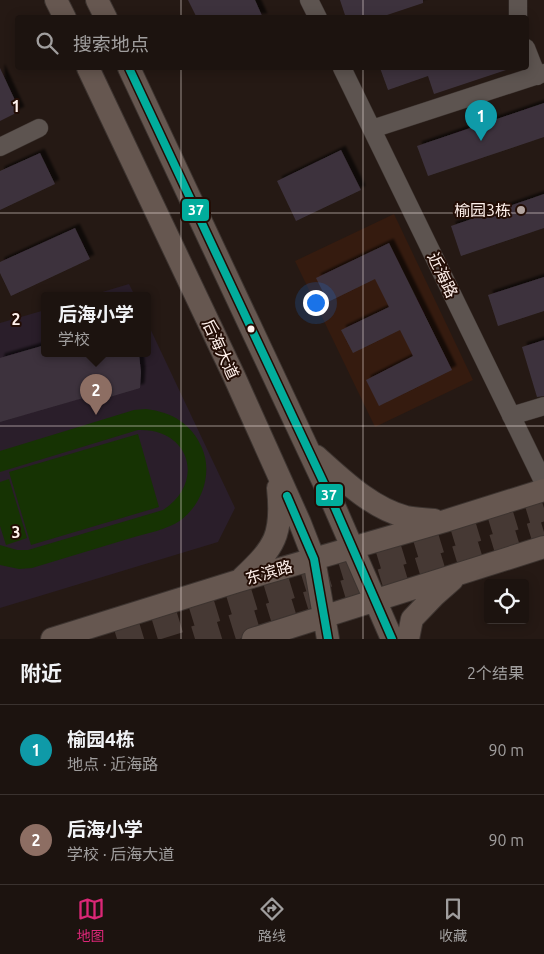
<!DOCTYPE html>
<html lang="zh">
<head>
<meta charset="utf-8">
<style>
	body { margin:0; font-family:Ubuntu,"Noto Sans SC",sans-serif; background:#29201d; color:#f1f3f6 }
	.controls { position:absolute; right:15px; bottom:15px; display:grid; overflow:hidden; border-radius:5px; box-shadow:0 2px 12px #0003 }
	.controls button { width:45px; height:45px; display:grid; place-items:center; padding:0; border:0; border-bottom:1px solid #3a322f; background:#1c130f; color:#f1f3f6; font:25px sans-serif }
	.you { position:absolute; left:315px; top:302px; width:18px; height:18px; margin:-12px; border:4px solid #fff; border-radius:50%; background:#1a73e8; box-shadow:0 0 0 8px #1a73e833 }
	.badge { display:grid; place-items:center; width:32px; height:32px; border-radius:50%; background:#db2777; color:#fff; font-size:16px; font-weight:700 }
	.pin { position:absolute; translate:-50% -41px; filter:drop-shadow(0 1px 2px #0008) }
	.pin::after { content:''; position:absolute; top:26px; width:18px; height:15px; background:inherit; clip-path:polygon(0 0,100% 0,50% 100%) }
	.popup { position:absolute; left:41px; top:292px; width:110px; height:65px; box-sizing:border-box; display:grid; place-content:center; border-radius:5px; background:#1c130f; filter:drop-shadow(0 1px 4px #0005); font-size:16px; white-space:nowrap; color:#a09e9e }
	.popup b { font-size:19px; color:#f1f3f6 }
	.popup::after { content:''; position:absolute; left:50%; top:100%; margin-left:-10px; border:10px solid transparent; border-top-color:#1c130f }
	.list { margin:0; padding:0; list-style:none }
	h2 { display:flex; justify-content:space-between; align-items:center; height:65px; margin:0; padding:0 20px; font-size:21px }
	h2 small { font-size:16px; font-weight:400; color:#a09e9e }
	.list li { display:grid; grid-template-columns:32px 1fr auto; gap:15px; align-items:center; box-sizing:border-box; height:90px; padding:0 20px; border-top:1px solid #3a322f }
	.list b { display:block; font-size:19px; white-space:nowrap }
	.list p { margin:0; font-size:16px; white-space:nowrap; color:#a09e9e }
	.list em { font-size:16px; font-style:normal; color:#a09e9e }
	.icon { flex:none; width:28px; height:28px; fill:none; stroke:currentColor; stroke-width:2; stroke-linecap:round; stroke-linejoin:round }
	.map { position:relative; flex:none; width:544px; height:639px; overflow:hidden }
	.search { position:absolute; background:#1c130f; box-shadow:0 2px 12px #0003; left:15px; right:15px; top:15px; height:55px; display:flex; align-items:center; gap:12px; box-sizing:border-box; padding:0 18px; border-radius:5px; color:#a09e9e; font-size:19px }
	.sheet { height:245px; background:#1c130f }
	nav { display:flex; justify-content:space-around; align-items:center; box-sizing:border-box; height:70px; border-top:1px solid #3a322f; background:#1c130f; font-size:14px; color:#a09e9e }
	nav a { display:grid; justify-items:center; gap:2px }
	nav .on { color:#db2777 }
	.map>svg:first-child { display:block }
</style>
</head>
<body>
<div class="map">
<svg width="544" height="639" viewBox="0 0 544 639">
	<defs>
		<filter id="shadow"><feDropShadow dx="4.5" dy="-4.5" stdDeviation="1" flood-color="#0009"/></filter>
	</defs>
	<rect width="100%" height="100%" fill="#251914"/>
	<path fill="#351b0f" d="M394 214 473 380 375 427 295 261Z"/>
	<path fill="#2a1e2a" d="M129 284 135 296H89Z
		M45 310V354H147V322L235 508 218 542 0 608V323Z"/>
	<path fill="#163303" d="M146 409C172 412 192 424 202 448 213 473 202 504 181 520 167 530 147 533 131 538 98 548 65 558 32 568L19 569 0 565V545L17 550H28L163 510C206 482 190 428 138 430L0 472V451L134 410Z
		M138 434 159 507 31 545 9 472Z
		M9 479 27 538 6 545 0 526V482Z"/>
	<path fill="#3d333d" filter="url(#shadow)" d="M188 0H255L263 18H197Z
		M340 0H423V3L378 18H346Z
		M0 68 20 111 0 121Z
		M380 68H505L506 70 434 94 428 76 388 90Z
		M544 103V137L428 176 417 146Z
		M341 150 361 190 296 221 277 181Z
		M40 153 55 184 0 210V171Z
		M544 194V228L461 256 451 226Z
		M75 228 90 259 11 296 0 273V262Z
		M389 243 452 370 379 406 366 380 413 356 400 330 353 353 341 330 389 307 375 279 328 302 316 278Z
		M544 277V311L498 326 488 295Z
		M544 340V396L537 397 522 347Z
		M45 345V354H139L141 372 140 388 96 401 90 396 0 422V358Z"/>
	<g fill="none" stroke-linecap="round" stroke-linejoin="round">
		<path stroke="#463934" stroke-width="26" stroke-dasharray="26 13" stroke-linecap="butt" d="M117 639 544 508
			M195 639 544 532"/>
		<g stroke="#3d3430" stroke-width="19">
			<path id="minor" d="M309 0 318 18
				M518 18V0
				M526 48 537 76
				M342 68 544 483
				M372 129 544 73
				M0 147 39 128
				M511 416 544 406"/>
		</g>
		<g stroke="#3d3430" stroke-width="24">
			<path id="major" d="M56 0 65 18
				M97 0 106 18
				M88 68 234 376 300 523 314 559 328 639
				M129 68 329 494 392 639
				M316 456C342 479 371 508 406 517 415 519 425 519 434 520
				M242 578C275 547 283 535 278 488
				M52 639 238 581 445 521 544 490
				M253 639 544 547
				M408 639 412 619 435 595 452 580"/>
		</g>
		<use href="#minor" stroke="#5d5450" stroke-width="18"/>
		<use href="#major" stroke="#665750" stroke-width="22"/>
		<g stroke="#230d05" stroke-width="11">
			<path id="bus-1" d="M129 68 329 494 392 639
				M287 496 314 559 328 639"/>
		</g>
		<use href="#bus-1" stroke="#01ad9c" stroke-width="8"/>
	</g>
	<path fill="none" stroke="#fff1ec" stroke-width="1" stroke-opacity="0.55" d="M181 0V18M363 0V18M181 68V639M363 68V639M0 213H544M0 426H544"/>
	<circle fill="#b3a5a0" stroke="#230d05" stroke-width="2" cx="521" cy="210" r="5"/>
	<circle fill="#fff1ec" stroke="#230d05" stroke-width="2" cx="251" cy="329" r="4.5"/>
	<g text-anchor="middle" dominant-baseline="central" stroke-width="4" stroke-linejoin="round" paint-order="stroke">
		<g font-size="16" fill="#fff1ec" stroke="#230d05" text-anchor="end">
			<text x="511" y="210">榆园3栋</text>
		</g>
		<g font-size="16" fill="#fff1ec" stroke="#230d05">
			<text transform="translate(443 275) rotate(64)">近海路</text>
			<text transform="translate(221 349) rotate(65)">后海大道</text>
			<text transform="translate(269 572) rotate(-16)">东滨路</text>
		</g>
	</g>
	<g font-size="16" text-anchor="middle" font-weight="bold" fill="#fff1ec" stroke="#230d05" stroke-width="4" stroke-linejoin="round" paint-order="stroke">
		<text x="16" y="112">1</text>
		<text x="16" y="325">2</text>
		<text x="16" y="538">3</text>
	</g>
	<g stroke="#230d05" stroke-width="2">
		<rect x="181" y="198" width="29" height="24" rx="5" fill="#01ad9c"/>
		<rect x="315" y="483" width="29" height="24" rx="5" fill="#01ad9c"/>
	</g>
	<g font-size="14" text-anchor="middle" font-weight="bold" fill="#fff">
		<text x="196" y="215">37</text>
		<text x="329" y="500">37</text>
	</g>
</svg>
<div class="controls">
<button><svg class="icon" aria-label="locate" viewBox="0 0 24 24"><circle cx="12" cy="12" r="6"/><path d="M12 2v4M12 18v4M2 12h4M18 12h4"/></svg></button>
</div>
<div class="you"></div>
<div class="pin badge" style="left:481px;top:141px;background:#0f9aa8">1</div>
<div class="pin badge" style="left:96px;top:415px;background:#8d6e63">2</div>
<div class="popup"><b>后海小学</b>学校</div>
<div class="search"><svg class="icon" aria-label="search" viewBox="0 0 24 24"><circle cx="10" cy="10" r="6"/><path d="M15 15l6 6"/></svg>搜索地点</div>
</div>
<section class="sheet">
<h2>附近<small>2个结果</small></h2>
<ul class="list">
<li><span class="badge" style="background:#0f9aa8">1</span><div><b>榆园4栋</b><p>地点 · 近海路</p></div><em>90 m</em></li>
<li><span class="badge" style="background:#8d6e63">2</span><div><b>后海小学</b><p>学校 · 后海大道</p></div><em>90 m</em></li>
</ul>
</section>
<nav>
<a class="on"><svg class="icon" aria-label="map" viewBox="0 0 24 24"><path d="M3 6l6-2 6 2 6-2v14l-6 2-6-2-6 2zM9 4v14M15 6v14"/></svg>地图</a>
<a><svg class="icon" aria-label="directions" viewBox="0 0 24 24"><path d="M12 3l9 9-9 9-9-9zM9 14v-3h6M13 9l2 2-2 2"/></svg>路线</a>
<a><svg class="icon" aria-label="saved" viewBox="0 0 24 24"><path d="M7 4h10v16l-5-4-5 4z"/></svg>收藏</a>
</nav>
</body>
</html>
